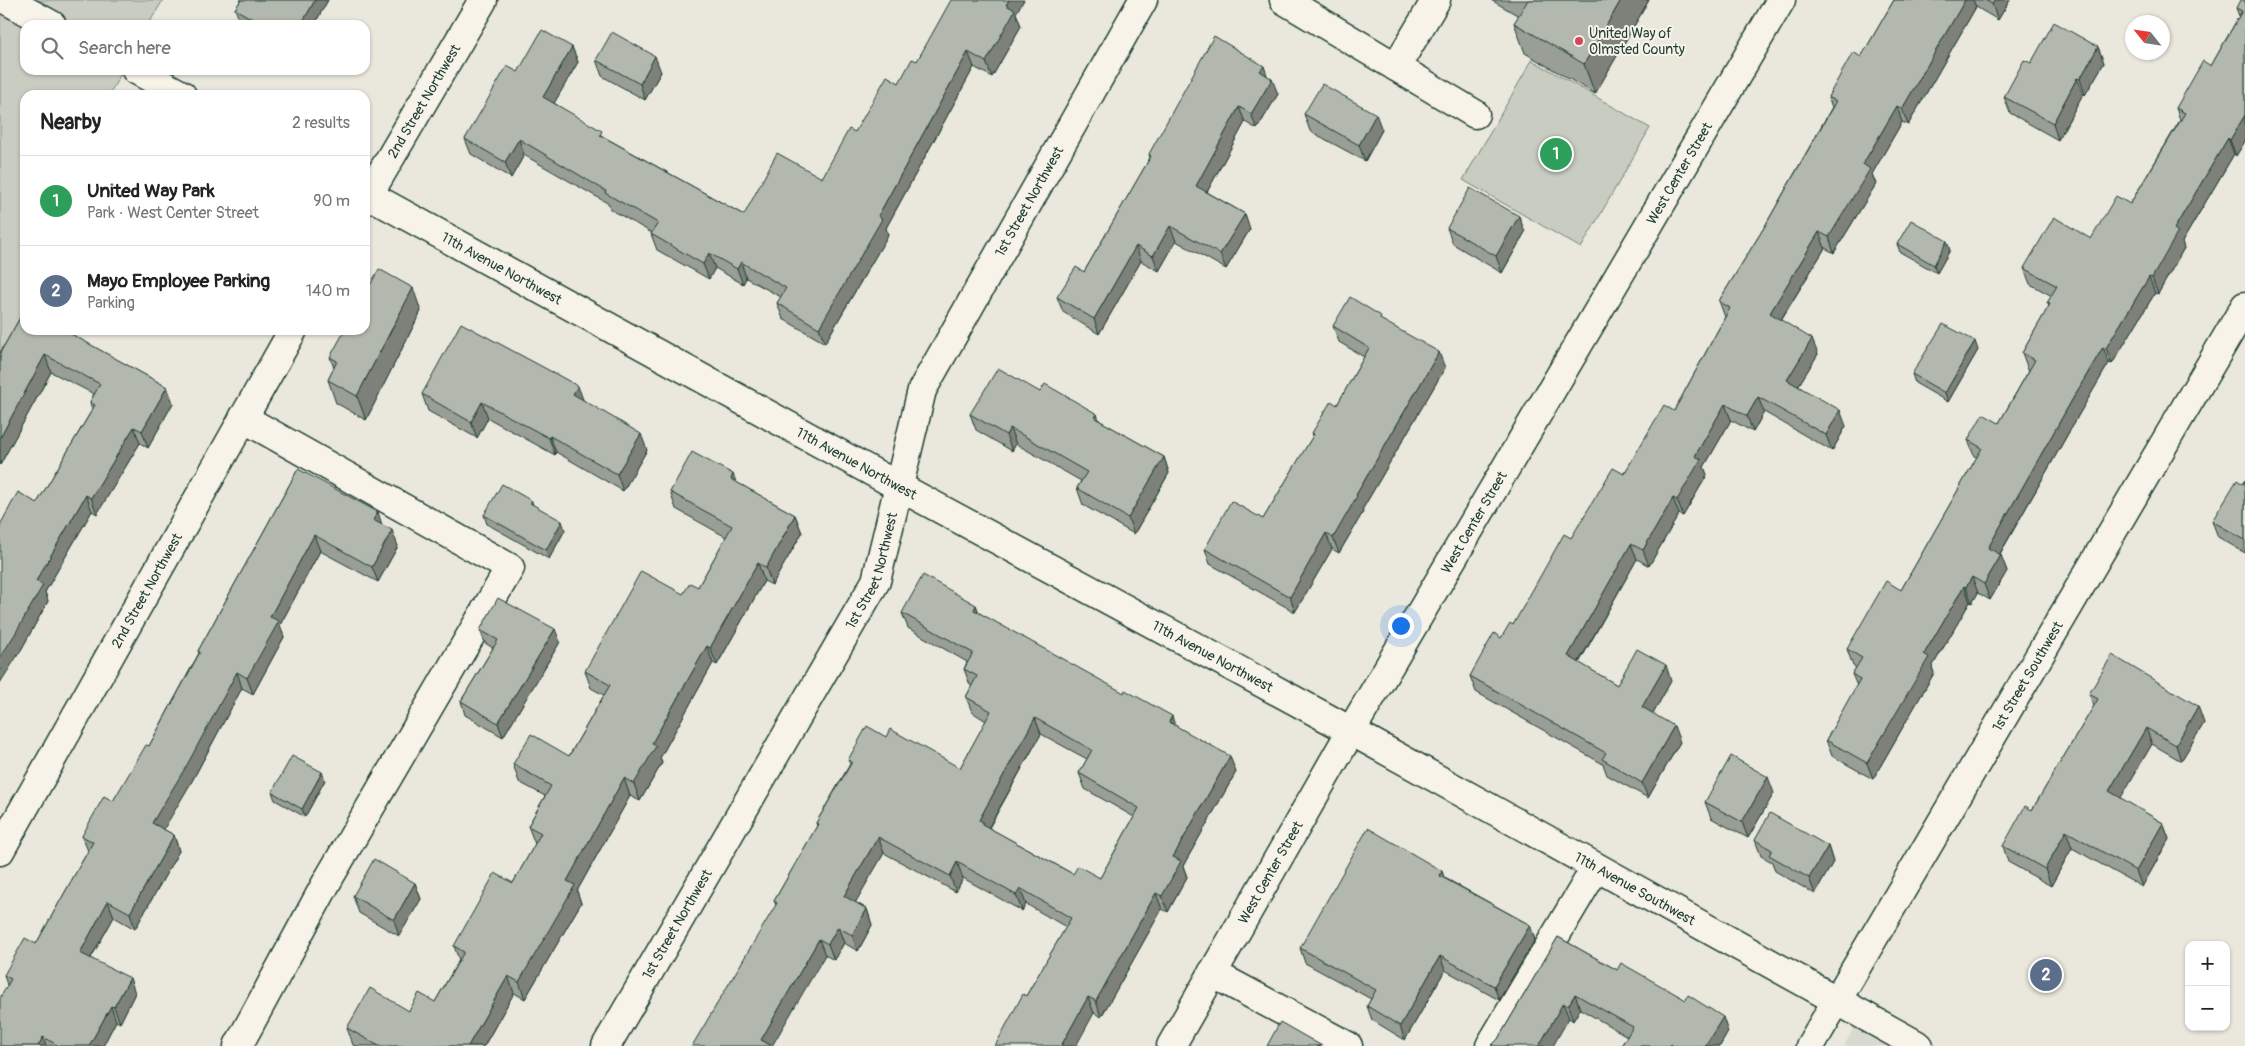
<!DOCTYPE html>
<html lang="en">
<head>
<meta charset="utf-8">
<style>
	body { margin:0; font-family:Pangolin,sans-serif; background:#f2f2f2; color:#222 }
	.controls { position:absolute; right:15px; bottom:15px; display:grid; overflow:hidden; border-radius:10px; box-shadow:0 1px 4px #0004 }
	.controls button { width:45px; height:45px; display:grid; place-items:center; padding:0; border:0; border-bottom:1px solid #e0e0e0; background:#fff; color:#222; font:25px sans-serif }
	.compass { position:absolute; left:2125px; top:15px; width:45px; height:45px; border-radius:50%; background:#fff; box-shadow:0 1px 4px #0004; rotate:300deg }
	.you { position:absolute; left:1400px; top:625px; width:18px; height:18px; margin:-12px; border:4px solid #fff; border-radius:50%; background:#1a73e8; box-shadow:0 0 0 8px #1a73e833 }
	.badge { display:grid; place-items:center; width:32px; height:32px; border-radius:50%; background:#2563eb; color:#fff; font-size:16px; font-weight:700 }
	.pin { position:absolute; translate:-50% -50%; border:2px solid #fff; box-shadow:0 1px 5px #0006 }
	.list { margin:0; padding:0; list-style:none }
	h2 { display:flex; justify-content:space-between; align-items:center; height:65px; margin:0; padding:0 20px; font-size:21px }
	h2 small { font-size:16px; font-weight:400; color:#767676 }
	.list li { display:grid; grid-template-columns:32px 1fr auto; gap:15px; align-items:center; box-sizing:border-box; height:90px; padding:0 20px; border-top:1px solid #e0e0e0 }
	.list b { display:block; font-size:19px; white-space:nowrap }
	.list p { margin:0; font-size:16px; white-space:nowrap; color:#767676 }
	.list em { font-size:16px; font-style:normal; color:#767676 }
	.icon { flex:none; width:28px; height:28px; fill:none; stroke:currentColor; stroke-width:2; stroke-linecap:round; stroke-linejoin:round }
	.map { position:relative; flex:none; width:2245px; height:1046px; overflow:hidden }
	.search { position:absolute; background:#fff; box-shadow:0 1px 4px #0004; left:20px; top:20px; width:350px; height:55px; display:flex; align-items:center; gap:12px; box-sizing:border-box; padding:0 18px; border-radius:15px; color:#767676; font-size:19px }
	.panel { position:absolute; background:#fff; box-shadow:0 1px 4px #0004; left:20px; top:90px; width:350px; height:245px; border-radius:15px }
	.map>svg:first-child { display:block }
</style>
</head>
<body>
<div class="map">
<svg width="2245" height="1046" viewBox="0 0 2245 1046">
	<rect width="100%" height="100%" fill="#eae8dd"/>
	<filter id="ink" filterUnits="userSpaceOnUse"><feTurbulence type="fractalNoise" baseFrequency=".02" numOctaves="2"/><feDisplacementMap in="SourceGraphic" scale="10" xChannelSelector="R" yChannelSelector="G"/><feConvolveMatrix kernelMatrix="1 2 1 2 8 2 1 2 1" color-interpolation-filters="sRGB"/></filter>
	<g filter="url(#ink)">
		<path fill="#d9dacf" d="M1854 1028 1891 1046H1844Z"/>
		<path fill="#c8ccc1" stroke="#74847a" d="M0 0H163L148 25H25V70H123L109 95H25V330L0 369Z
			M1532 60 1650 128 1581 248 1463 180Z"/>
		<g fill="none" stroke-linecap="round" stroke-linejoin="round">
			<g stroke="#1f3d34" stroke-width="31">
				<g id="minor">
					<path d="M1284 0 1475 114"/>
					<path d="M1396 67 1436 0"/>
					<path id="s1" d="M365 201 483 0"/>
					<path id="s2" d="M0 851 293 330"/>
					<path d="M1212 973 1348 1046"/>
					<path d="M238 1046 329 878 510 568 243 418"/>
					<path id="s3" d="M606 1046 876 581 922 390 1143 0"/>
					<path id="s4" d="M1171 1046 1351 731 1781 0"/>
					<path d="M1490 1046 1596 867"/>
					<path id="s5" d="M1810 1046 2245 306"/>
				</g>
			</g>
			<g stroke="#1f3d34" stroke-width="31">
				<g id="major">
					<path d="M6 0 52 25"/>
					<path d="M136 70 182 95"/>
					<path id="s6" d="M365 193 898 486 1351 731 1919 1046"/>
				</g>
			</g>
			<use href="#minor" stroke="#f7f3e8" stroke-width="28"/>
			<use href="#major" stroke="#f7f3e8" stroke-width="28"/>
		</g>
		<path fill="#999e96" stroke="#1f3d34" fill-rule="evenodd" d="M240 0H328L314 25H242L241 24 235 9 241 0Z
			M1491 0H1649L1595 94 1525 53 1514 23 1519 16Z
			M1894 0H2010L1998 20 1976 7 1908 125 1902 122 1872 174 1876 184 1834 253 1825 248 1781 320 1818 354 1798 386 1846 426 1832 451 1764 412 1753 432 1731 420 1704 467 1707 475 1683 516 1679 514 1649 566 1637 559 1579 663 1617 685 1671 681 1653 714 1680 742 1648 798 1607 775 1603 764 1476 692 1470 676 1501 638 1513 625 1571 538 1674 411 1725 317 1719 301 1765 226 1832 107 1828 97 1861 57Z
			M2245 0V141L2236 156 2234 154 2182 242 2184 248 2158 294 2155 293 2112 364 2109 363 2078 416 2000 554 2007 571 1990 600 1978 593 1972 603 1970 602 1932 667 1934 673 1873 779 1832 756 1826 740 1857 686 1852 674 1856 668 1853 666 1847 649 1901 590 1977 457 1974 456 1968 440 1999 423 2029 370 2028 369 2022 353 2049 306 2047 303 2052 296 2030 284 2024 268 2091 239 2130 204 2180 120 2176 108 2211 66 2239 16 2236 8Z
			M1016 13 1021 26 992 77 974 67 886 228 888 235 825 343 783 319 777 303 781 297 746 278 743 284 715 268 709 279 657 250 651 234 652 233 610 209 609 204 524 155 511 178 471 154 465 139 518 72 572 47 578 62 554 103 604 137 744 215 822 178 855 132 899 83 917 61Z
			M2098 47 2104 63 2085 95 2083 94 2058 140 2010 113 2004 97 2031 63Z
			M596 60 661 72 645 100 602 76Z
			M1267 76 1278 94 1257 129 1245 122 1207 192 1245 214 1250 229 1226 269 1176 241 1159 271 1141 261 1099 334 1063 312 1057 297 1084 272 1150 158 1149 154Z
			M1304 114 1382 130 1365 161 1310 131Z
			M1447 228 1525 232 1502 273 1453 244Z
			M1897 244 1950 250 1937 273 1900 252Z
			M25 309 167 387 173 403 148 448 140 443 97 514 92 511 45 592 48 601 21 650 37 503 92 410 90 402 94 394 51 372 0 465V353Z
			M421 311 366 420 336 403 328 380 334 368 330 357Z
			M1383 321 1445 368 1362 510 1363 512 1339 553 1332 549 1295 612 1210 564 1205 549 1263 519 1313 436 1312 433 1337 405 1364 357 1339 342 1333 326Z
			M1978 350 1948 402 1915 383 1912 374Z
			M1040 392 1100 421 1164 457 1169 473 1134 534 1083 505 1077 488 1081 481 1016 444 1012 451 976 430 970 414Z
			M422 394 583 400 647 450 623 491 556 452 555 455 488 418 477 438 428 411Z
			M298 469 382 524 398 546 378 582 320 551 280 625 284 637 253 694 242 688 192 781 163 829 174 835 179 851 135 929 114 917 91 958 135 993 120 1023 116 1021 103 1046H0L7 985 4 975 36 944 88 851 82 836 113 801 149 746 199 653 198 651Z
			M2245 480V553L2218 537 2212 521Z
			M736 482 795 515 802 533 772 585 764 581 717 665 713 663 660 758 662 763 640 801 630 796 577 891 581 903 525 999 514 993 484 1046H355L353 1045 347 1028 409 1011 435 1002 459 960 454 946 513 883 535 844 528 826 545 796 519 782 513 764 569 756 604 695 591 688 585 671 683 594 698 587 726 537 676 509 670 492Z
			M532 501 533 505 565 530 549 559 487 524 484 515Z
			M976 605 979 613 1175 725 1236 772 1183 866 1187 877 1168 912 1162 909 1101 1017 1094 1013 1026 996 1066 927 1026 904 1022 911 963 878 956 892 884 853 855 902 867 909 872 925 858 951 844 943 834 960 825 955 776 905 774 901 817 826 816 823 850 764 848 760 886 737 960 768 986 721 972 712 966 697 972 686 970 685 964 669 967 662 908 628 902 613ZM1041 734 1087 759 1079 773 1085 789 1134 817 1100 878 1073 874 989 828Z
			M480 630 560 642 503 737 465 715 461 701 493 648 485 643Z
			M2089 694 2204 723 2181 761 2152 744 2120 798 2163 823 2169 839 2142 887 2072 848 2051 886 2008 862 2003 846 2032 810 2094 706Z
			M325 780 305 817 275 800 272 792Z
			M1774 793 1748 838 1711 818 1705 802Z
			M1755 840 1828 846 1833 862 1815 894 1775 871 1772 862 1761 856Z
			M1445 878 1530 925 1535 940 1499 1000 1445 970 1405 1040 1372 1020 1367 1006 1371 999 1305 963 1300 948Z
			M415 883 421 899 399 936 359 913 353 896Z
			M1558 937 1728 1032 1720 1046H1621L1627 1036 1580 1009 1573 1021 1569 1018 1498 1039Z"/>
		<path fill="#7d817a" stroke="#1f3d34" d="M315 0H328L314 25H301Z
			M1009 0H1024L1016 13 1021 26 992 77 986 62 1006 5Z
			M1621 0H1649L1595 94 1584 64Z
			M1965 0H1973L1976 7 1908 125 1902 109Z
			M1995 0H2010L1998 20 1992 4Z
			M572 47 578 62 549 112 543 97Z
			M2098 47 2104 63 2085 95 2080 79Z
			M968 52 974 67 886 228 888 235 825 343 819 328 878 216Z
			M655 56 661 72 645 100 640 84Z
			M1264 66 1269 81 1260 71Z
			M2077 78 2083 94 2058 140 2053 123Z
			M1272 79 1278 94 1257 129 1251 114Z
			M1897 106 1902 122 1872 174 1876 184 1834 253 1829 237 1863 164Z
			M1239 107 1245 122 1202 201 1196 186Z
			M1376 114 1382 130 1365 161 1359 145Z
			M2245 115V141L2236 156 2230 140Z
			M2228 138 2234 154 2182 242 2184 248 2158 294 2152 278 2174 229Z
			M519 139 524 155 511 178 505 162Z
			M1245 214 1250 229 1226 269 1220 254Z
			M1519 216 1525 232 1502 273 1496 256Z
			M1170 226 1176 241 1159 271 1153 256Z
			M1819 232 1825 248 1775 329 1770 313Z
			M1947 241 1950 250 1937 273 1934 265Z
			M1136 246 1141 261 1099 334 1094 319Z
			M709 253 715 268 709 279 703 264Z
			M741 262 746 278 743 284 737 269Z
			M2149 277 2155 293 2112 364 2106 348Z
			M413 288 421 311 366 420 357 396Z
			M1812 339 1818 354 1792 396 1787 380Z
			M1975 341 1978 350 1948 402 1945 393Z
			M2103 347 2109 363 2078 416 1994 564 1988 548 2072 400Z
			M1439 352 1445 368 1362 510 1363 512 1339 553 1333 538 1356 495Z
			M45 355 51 372 0 465V438Z
			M578 386 584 402 573 394Z
			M167 387 173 403 148 448 142 431Z
			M1758 397 1764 412 1753 432 1747 416Z
			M482 402 488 418 477 438 471 422Z
			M1725 404 1731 420 1704 467 1707 475 1683 516 1677 500 1695 456Z
			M1840 410 1846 426 1832 451 1826 435Z
			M1097 414 1103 430 1095 418Z
			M134 427 140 443 97 514 91 498Z
			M1010 428 1016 444 1012 451 1006 435Z
			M641 434 647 450 623 491 617 474Z
			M550 436 556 452 555 455 549 438Z
			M1164 457 1169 473 1134 534 1128 518Z
			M733 474 740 492 731 479Z
			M86 495 92 511 45 592 48 601 21 650 0 683V658L36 581Z
			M1673 498 1679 514 1649 566 1643 550Z
			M378 512 383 528 373 520Z
			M795 515 802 533 772 585 766 568Z
			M562 521 565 530 549 559 546 550Z
			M392 530 398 546 378 582 372 567Z
			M1326 533 1332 549 1295 612 1290 597Z
			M314 535 320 551 280 625 284 637 253 694 247 678 270 617Z
			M1631 544 1637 559 1573 672 1568 656Z
			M2001 555 2007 571 1990 600 1984 584Z
			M758 563 764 581 717 665 710 648Z
			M1972 577 1978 593 1972 603 1966 587Z
			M1964 586 1970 602 1932 667 1934 673 1873 779 1867 763 1924 654Z
			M976 605 982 621 974 610Z
			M555 629 560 642 503 737 498 723Z
			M707 646 713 663 660 758 662 763 640 801 634 784 652 743Z
			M1666 665 1671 681 1648 723 1642 707Z
			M237 672 242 688 192 781 158 839 152 823Z
			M2198 706 2204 723 2181 761 2176 745Z
			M1172 716 1177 732 1169 722Z
			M1035 718 1041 734 986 832 979 820Z
			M1674 726 1680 742 1648 798 1642 783Z
			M2146 728 2152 744 2115 808 2109 791Z
			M1230 756 1236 772 1183 866 1187 877 1168 912 1162 896 1173 857Z
			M322 772 325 780 305 817 302 809Z
			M1768 777 1774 793 1748 838 1742 822Z
			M624 778 630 796 577 891 581 903 525 999 519 982 567 881Z
			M2163 823 2169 839 2142 887 2136 871Z
			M2066 831 2072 848 2051 886 2045 869Z
			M174 835 179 851 135 929 130 913Z
			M878 837 884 853 850 912 844 896Z
			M1828 846 1833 862 1815 894 1809 878Z
			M957 862 963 878 956 892 950 876Z
			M1442 871 1447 885 1440 876Z
			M415 883 421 899 399 936 394 920Z
			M1020 888 1026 904 1022 911 1016 895Z
			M1156 893 1162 909 1101 1017 1096 1001Z
			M108 901 114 917 85 968 80 953Z
			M867 909 872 925 858 951 852 935Z
			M1530 925 1535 940 1499 1000 1494 986Z
			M838 927 844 943 834 960 828 944Z
			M819 939 825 955 772 1046 761 1040Z
			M1440 956 1445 970 1405 1040 1400 1026Z
			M508 976 514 993 484 1046H468Z
			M130 978 135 993 120 1023 114 1007Z
			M1575 994 1580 1009 1573 1021 1568 1006Z
			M1088 997 1094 1013 1076 1046H1061Z
			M1563 1003 1569 1018 1553 1046H1539Z
			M111 1006 116 1021 103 1046H89Z
			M1723 1017 1728 1032 1720 1046H1705Z
			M43 1037 46 1046H38Z"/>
		<path fill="#b2b8ae" stroke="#1f3d34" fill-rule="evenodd" d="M241 0H315L301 25H263L235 9Z
			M951 0H1009L1006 5 1015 10 986 62 968 52 878 216 882 219 819 328 777 303 786 288 741 262 737 269 709 253 703 264 651 234 658 223 605 193 606 191 519 139 505 162 465 139 507 66 518 72 542 30 572 47 543 97 602 131 600 135 744 215 777 153 822 178 849 129 855 132 887 76 899 83 912 59 917 61Z
			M1528 0H1621L1584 64 1514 23Z
			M1894 0H1965L1902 109 1897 106 1863 164 1870 169 1829 237 1819 232 1770 313 1812 339 1787 380 1840 410 1826 435 1758 397 1747 416 1725 404 1695 456 1701 459 1677 500 1673 498 1643 550 1631 544 1568 656 1617 685 1637 649 1666 665 1642 707 1674 726 1642 783 1602 759 1606 753 1470 676 1494 633 1501 638 1510 623 1513 625 1564 534 1571 538 1613 468 1624 474 1664 405 1674 411 1730 308 1719 301 1765 226 1836 101 1828 97 1853 52 1861 57Z
			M1985 0H1995L1992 4Z
			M2240 0H2245V115L2230 140 2228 138 2174 229 2178 232 2152 278 2149 277 2106 348 2103 347 2072 400 1988 548 2001 555 1984 584 1972 577 1966 587 1964 586 1924 654 1929 657 1867 763 1826 740 1860 679 1852 674 1862 658 1847 649 1886 581 1901 590 1982 448 1968 440 1983 414 1999 423 2035 360 2022 353 2050 304 2047 303 2057 286 2024 268 2054 217 2091 239 2116 196 2130 204 2185 113 2176 108 2203 61 2211 66 2242 11 2236 8Z
			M2054 22 2098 47 2080 79 2077 78 2053 123 2004 97 2024 60 2031 63Z
			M612 32 655 56 640 84 596 60Z
			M1214 36 1264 66 1260 71 1272 79 1251 114 1239 107 1196 186 1245 214 1220 254 1170 226 1153 256 1136 246 1094 319 1057 297 1076 267 1084 272 1091 260 1151 156 1149 154Z
			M1322 84 1376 114 1359 145 1304 114Z
			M1470 188 1519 216 1496 256 1447 228Z
			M1911 220 1947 241 1934 265 1897 244Z
			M379 269 413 288 357 396 328 380 337 361 330 357 345 330H365V294Z
			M1350 297 1381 316 1380 319 1439 352 1356 495 1357 496 1333 538 1326 533 1290 597 1205 549 1231 501 1263 519 1314 434 1312 433 1331 401 1337 405 1369 348 1333 326Z
			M25 309V330H64L167 387 142 431 134 427 91 498 86 495 36 581 43 585 15 634 0 658V525L18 492 37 503 95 405 90 402 100 384 45 355 0 438V353Z
			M461 323 578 386 573 394 641 434 617 474 550 436 549 438 482 402 471 422 422 394Z
			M1943 324 1975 341 1945 393 1912 374Z
			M998 368 1040 392 1045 384 1097 414 1095 418 1164 457 1128 518 1077 488 1087 472 1010 428 1006 435 970 414Z
			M692 452 733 474 731 479 795 515 766 568 758 563 710 648 707 646 652 743 656 746 634 784 624 778 567 881 575 885 519 982 508 976 468 1046H379L347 1028 370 988 409 1011 419 993 435 1002 464 952 454 946 495 873 513 883 541 833 528 826 551 786 513 764 531 734 569 756 610 685 585 671 641 571 683 594 690 583 698 587 732 526 670 492Z
			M298 469 378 512 373 520 392 530 372 567 314 535 270 617 279 621 247 678 237 672 187 765 152 823 174 835 130 913 108 901 80 953 130 978 114 1007 111 1006 89 1046H59L43 1037 38 1046H0V998L11 979 4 975 25 938 36 944 93 842 82 836 104 796 113 801 146 745 149 746 200 652 198 651Z
			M2237 480 2243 484 2245 480V540L2212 521Z
			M502 484 532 501 530 503 562 521 546 550 484 515Z
			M923 575 976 605 974 610 1124 693 1125 690 1172 716 1169 722 1230 756 1173 857 1181 861 1162 896 1156 893 1096 1001 1088 997 1061 1046H995L1023 994 1026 996 1071 918 1020 888 1016 895 957 862 950 876 878 837 844 896 867 909 852 935 838 927 828 944 819 939 761 1040 772 1046H692L777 903 774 901 818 824 816 823 852 762 848 760 867 726 886 737 890 729 960 768 991 711 966 697 977 676 964 669 973 653 902 613ZM1035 718 1092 750 1079 773 1139 808 1100 878 1078 866 1073 874 982 824 983 822 979 820Z
			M498 598 555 629 498 723 461 701 498 640 480 630Z
			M2112 655 2198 706 2176 745 2146 728 2109 791 2163 823 2136 871 2066 831 2045 869 2003 846 2025 806 2032 810 2098 699 2089 694Z
			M292 756 322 772 302 809 272 792Z
			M1731 756 1768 777 1742 822 1705 802Z
			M1770 813 1828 846 1809 878 1769 855 1772 850 1755 840Z
			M1368 828 1442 871 1440 876 1530 925 1494 986 1440 956 1400 1026 1367 1006 1376 990 1300 948Z
			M374 859 415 883 394 920 353 896Z
			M1558 937 1617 970 1621 963 1686 1000 1688 995 1723 1017 1705 1046H1673L1670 1044 1669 1046H1621L1633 1027 1575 994 1568 1006 1563 1003 1539 1046H1491L1498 1039Z
			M1280 1022 1322 1046H1267Z"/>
	</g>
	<circle fill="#d1495b" stroke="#f7f3e8" stroke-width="2" cx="1579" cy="41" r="5"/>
	<g text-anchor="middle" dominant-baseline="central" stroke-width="4" stroke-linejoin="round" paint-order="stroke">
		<g font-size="14" fill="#1f3d34" stroke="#f7f3e8" text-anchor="start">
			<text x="1589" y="33">United Way of<tspan x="1589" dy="16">Olmsted County</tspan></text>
		</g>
		<g font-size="14" fill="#1f3d34" stroke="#f7f3e8">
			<text stroke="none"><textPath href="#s1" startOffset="116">2nd Street Northwest</textPath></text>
			<text stroke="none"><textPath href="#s4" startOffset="1010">West Center Street</textPath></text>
			<text stroke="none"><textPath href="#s3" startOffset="951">1st Street Northwest</textPath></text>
			<text stroke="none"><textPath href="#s6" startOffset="156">11th Avenue Northwest</textPath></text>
			<text stroke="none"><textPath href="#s6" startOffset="561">11th Avenue Northwest</textPath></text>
			<text stroke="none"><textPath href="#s4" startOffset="605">West Center Street</textPath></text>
			<text stroke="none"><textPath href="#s3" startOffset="546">1st Street Northwest</textPath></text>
			<text stroke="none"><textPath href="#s2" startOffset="299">2nd Street Northwest</textPath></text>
			<text stroke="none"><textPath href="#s6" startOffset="966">11th Avenue Northwest</textPath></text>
			<text stroke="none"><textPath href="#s5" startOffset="429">1st Street Southwest</textPath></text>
			<text stroke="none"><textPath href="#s4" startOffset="200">West Center Street</textPath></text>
			<text stroke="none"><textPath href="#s6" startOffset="1448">11th Avenue Southwest</textPath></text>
			<text stroke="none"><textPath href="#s3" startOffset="141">1st Street Northwest</textPath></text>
		</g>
	</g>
</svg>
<div class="controls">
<button>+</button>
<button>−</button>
</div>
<svg class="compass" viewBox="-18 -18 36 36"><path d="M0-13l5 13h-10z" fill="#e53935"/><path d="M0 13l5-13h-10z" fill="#767676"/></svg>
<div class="you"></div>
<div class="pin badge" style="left:1556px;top:154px;background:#2e9e5b">1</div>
<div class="pin badge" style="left:2046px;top:975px;background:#5c6f8a">2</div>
<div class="search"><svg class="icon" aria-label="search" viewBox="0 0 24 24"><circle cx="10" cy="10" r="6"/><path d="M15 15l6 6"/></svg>Search here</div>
<section class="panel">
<h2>Nearby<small>2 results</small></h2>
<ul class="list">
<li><span class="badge" style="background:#2e9e5b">1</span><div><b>United Way Park</b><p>Park · West Center Street</p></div><em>90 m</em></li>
<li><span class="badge" style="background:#5c6f8a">2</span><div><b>Mayo Employee Parking</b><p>Parking</p></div><em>140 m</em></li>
</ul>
</section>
</div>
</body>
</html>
